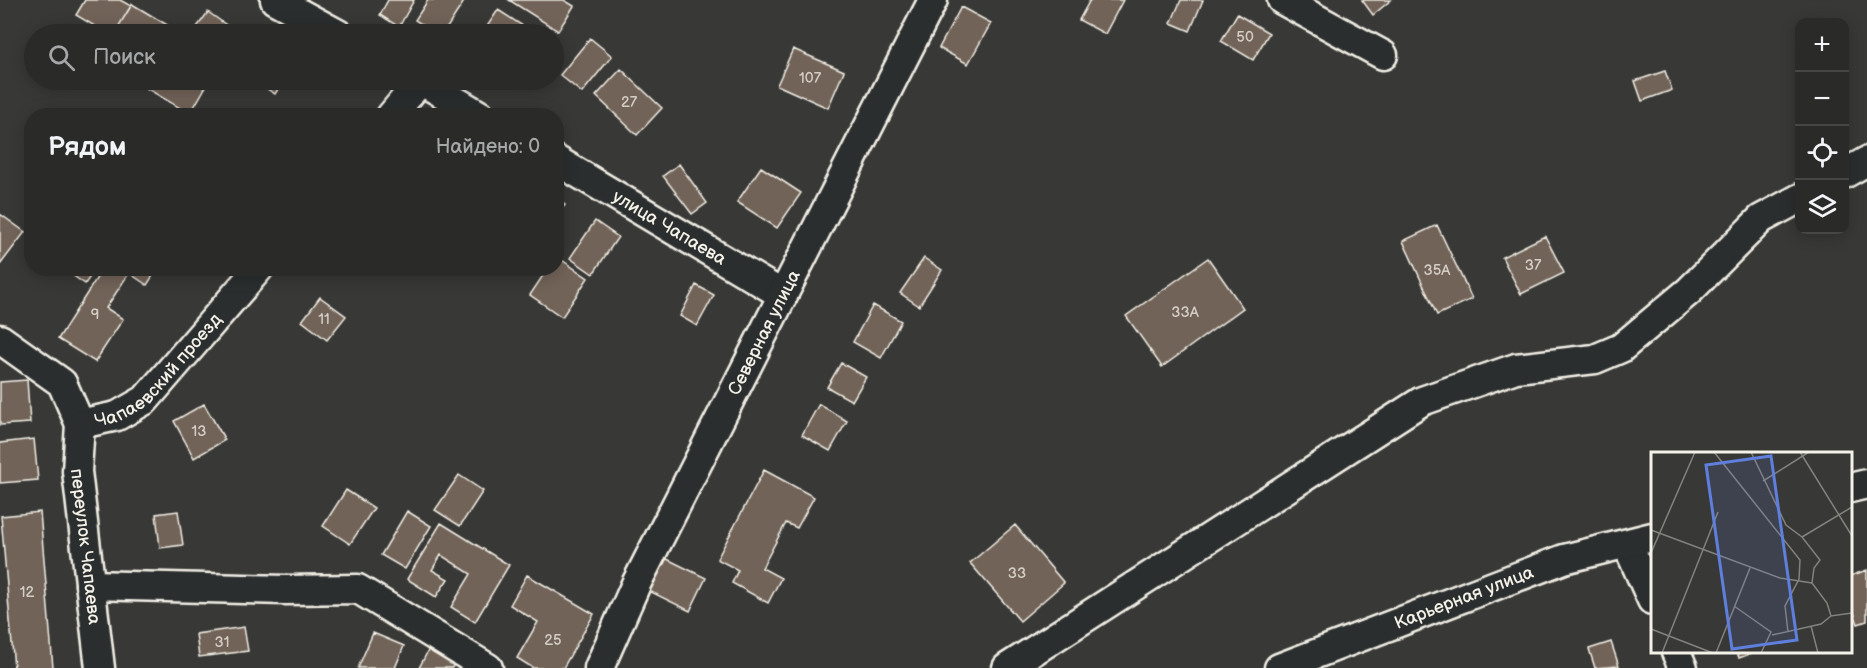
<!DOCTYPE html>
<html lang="ru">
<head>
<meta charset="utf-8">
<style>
	body { margin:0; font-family:"Balsamiq Sans",sans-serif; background:#323230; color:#f1f3f6 }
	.controls { position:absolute; right:18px; top:18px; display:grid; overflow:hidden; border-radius:12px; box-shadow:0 3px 15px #0003 }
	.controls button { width:54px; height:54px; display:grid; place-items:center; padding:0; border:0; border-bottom:2px solid #464645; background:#2a2a28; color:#f1f3f6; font:30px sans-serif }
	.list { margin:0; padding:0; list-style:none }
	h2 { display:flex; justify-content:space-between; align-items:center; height:78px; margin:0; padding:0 24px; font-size:26px }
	h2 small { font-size:20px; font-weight:400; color:#a5a7a8 }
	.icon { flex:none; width:33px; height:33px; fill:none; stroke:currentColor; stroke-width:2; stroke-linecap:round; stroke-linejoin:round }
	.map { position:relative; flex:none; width:1867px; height:668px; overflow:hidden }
	.search { position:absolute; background:#2a2a28; box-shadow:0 3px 15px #0003; left:24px; top:24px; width:540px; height:66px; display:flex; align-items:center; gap:15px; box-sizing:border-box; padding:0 21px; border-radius:33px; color:#a5a7a8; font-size:22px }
	.panel { position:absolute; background:#2a2a28; box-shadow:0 3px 15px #0003; left:24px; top:108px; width:540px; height:168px; border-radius:24px }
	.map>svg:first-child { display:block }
</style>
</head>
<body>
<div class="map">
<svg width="1867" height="668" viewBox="0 0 1867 668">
	<rect width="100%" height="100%" fill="#383836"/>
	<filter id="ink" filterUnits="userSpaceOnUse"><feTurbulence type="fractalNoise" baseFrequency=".0167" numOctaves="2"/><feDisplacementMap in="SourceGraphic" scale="12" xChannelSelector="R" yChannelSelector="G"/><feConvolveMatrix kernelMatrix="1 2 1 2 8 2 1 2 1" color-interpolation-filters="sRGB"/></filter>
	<g filter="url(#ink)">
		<path fill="#726458" stroke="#f4f1e8" stroke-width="1.5" d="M85 0H120L131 6 114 34H108L76 15Z
			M388 0H414L399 27 380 15Z
			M428 0H465L443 34H437L415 20Z
			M509 0H564L574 6 558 31Z
			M1090 0H1123L1105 34 1079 20Z
			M1181 0H1203L1190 31 1171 23Z
			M1362 0H1391L1373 15Z
			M132 4 174 29 170 34H114Z
			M961 7 991 23 968 64 939 48Z
			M498 10 526 28 522 34H482Z
			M208 12 239 34H192Z
			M1237 14 1269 33 1253 60 1221 41Z
			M590 38 612 56 582 93 560 75Z
			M793 49 844 71 828 108 777 85Z
			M621 69 662 108 637 135 596 96Z
			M1665 71 1672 90 1642 101 1635 81Z
			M150 80H207L209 81 190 114 146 88Z
			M260 80H284L275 94 258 83Z
			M679 164 707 203 692 214 663 176Z
			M761 167 801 193 777 228 737 202Z
			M556 198 565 205 556 216Z
			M0 214 25 232 0 265Z
			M595 221 618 237 593 274 570 258Z
			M1437 225 1472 299 1437 315 1403 241Z
			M1545 236 1564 273 1521 294 1502 257Z
			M556 256 588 278 562 317 530 295 548 268H556Z
			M924 258 942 270 919 306 900 293Z
			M1208 258 1243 308 1162 367 1126 316Z
			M62 268H96L85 284Z
			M103 268H158L147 285 129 273 106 308 123 319 95 362 58 339Z
			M696 285 714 295 697 326 680 316Z
			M320 297 346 316 327 340 302 321Z
			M873 305 901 321 881 358 853 342Z
			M841 363 866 377 852 401 827 387Z
			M27 380 30 423 0 425V382Z
			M204 404 225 440 194 458 174 421Z
			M819 404 847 421 830 451 802 435Z
			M34 439 38 480 0 483V443Z
			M764 470 814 497 797 528 786 523 762 568 781 578 768 603 732 583 738 570 717 559Z
			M459 475 483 491 460 526 435 510Z
			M346 490 374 508 350 544 323 526Z
			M178 511 183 545 160 548 156 514Z
			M407 511 431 526 405 569 381 555Z
			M40 512 53 668H14L1 516Z
			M441 523 509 565 475 622 451 607 471 574 441 555 432 570 448 579 436 597 407 579Z
			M1015 525 1064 583 1020 621 970 563Z
			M663 557 706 578 690 611 647 590Z
			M1867 570V621L1858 624 1850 602V576Z
			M527 575 594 614 563 668H533L517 658 538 622 510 605Z
			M244 627 248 651 199 657 196 634Z
			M373 633 404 646 395 668H358Z
			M1611 642 1619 666 1595 668 1589 649Z
			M429 649 455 661 452 668H419Z
			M1737 652H1755L1739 658Z"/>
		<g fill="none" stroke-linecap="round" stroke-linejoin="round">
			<g stroke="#f4f1e8" stroke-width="33">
				<g id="minor">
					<path d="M275 0 338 34"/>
					<path d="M1282 0 1383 55"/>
					<path d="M420 80 481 116"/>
					<path d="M391 116 421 80"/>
					<path id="s1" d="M556 160 783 295"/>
					<path d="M1844 174 1867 161"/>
					<path id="s2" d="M0 339 62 383 80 424 117 416 145 400 259 268"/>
					<path id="s3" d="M80 424 77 471 100 668"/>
					<path d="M1850 488 1867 484"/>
					<path d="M1627 544 1652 600"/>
					<path d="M90 585 285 590 358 589 488 668"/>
					<path d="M1676 652 1683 668"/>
					<path id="s4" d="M599 668 636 584 933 0"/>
					<path d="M1007 668 1422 401 1516 368 1595 359 1621 348 1689 291 1761 219 1800 198"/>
					<path id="s5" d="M1279 668 1564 559 1652 537"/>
				</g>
			</g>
			<use href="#minor" stroke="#2a2d2e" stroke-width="28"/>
		</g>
	</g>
	<g text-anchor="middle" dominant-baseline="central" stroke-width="5" stroke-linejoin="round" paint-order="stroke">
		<g font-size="15" fill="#d4cec4">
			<text x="1245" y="37">50</text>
			<text x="810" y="78">107</text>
			<text x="629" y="102">27</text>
			<text x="1533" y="265">37</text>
			<text x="1437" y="270">35А</text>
			<text x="1185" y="312">33А</text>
			<text x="95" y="314">9</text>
			<text x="324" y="319">11</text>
			<text x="199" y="431">13</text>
			<text x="1017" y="573">33</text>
			<text x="27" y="592">12</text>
			<text x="553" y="640">25</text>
			<text x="222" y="642">31</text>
		</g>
		<g font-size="18" fill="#f4f1e8" stroke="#2a2d2e">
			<text stroke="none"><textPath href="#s1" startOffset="132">улица Чапаева</textPath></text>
			<text stroke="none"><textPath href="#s4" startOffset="374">Северная улица</textPath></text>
			<text stroke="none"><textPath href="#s2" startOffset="219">Чапаевский проезд</textPath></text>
			<text stroke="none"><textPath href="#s3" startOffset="123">переулок Чапаева</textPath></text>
			<text stroke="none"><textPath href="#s5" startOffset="198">Карьерная улица</textPath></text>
		</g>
	</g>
	<g transform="translate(1651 452)">
		<rect width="201" height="201" fill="#383836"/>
		<path fill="none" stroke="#83827d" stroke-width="1.5" d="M63 0 149 108 148 127 134 154 137 180M100 0 135 73 151 85 169 108 163 116 161 131 176 151 180 164 201 161M149 0 201 84M112 29 158 0M0 78 129 126 161 131M151 85 201 55M0 101 44 0M83 154 120 180 110 201M160 174 167 201M0 177 62 201M121 183 170 172 180 164M11 201 67 60M65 201 99 116"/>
		<path fill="#5e7fdd" fill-opacity="0.15" stroke="#5e7fdd" stroke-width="3" d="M120 4 146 188 81 197 55 13Z"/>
		<rect width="201" height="201" fill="none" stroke="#f4f1e8" stroke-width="3"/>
	</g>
</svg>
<div class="controls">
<button>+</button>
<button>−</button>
<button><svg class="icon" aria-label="locate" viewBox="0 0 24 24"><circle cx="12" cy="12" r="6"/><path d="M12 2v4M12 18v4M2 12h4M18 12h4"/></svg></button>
<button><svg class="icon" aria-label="layers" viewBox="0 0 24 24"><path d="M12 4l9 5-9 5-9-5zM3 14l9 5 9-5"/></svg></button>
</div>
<div class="search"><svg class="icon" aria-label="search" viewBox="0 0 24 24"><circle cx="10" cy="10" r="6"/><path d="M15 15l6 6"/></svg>Поиск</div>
<section class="panel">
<h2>Рядом<small>Найдено: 0</small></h2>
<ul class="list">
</ul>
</section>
</div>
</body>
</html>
